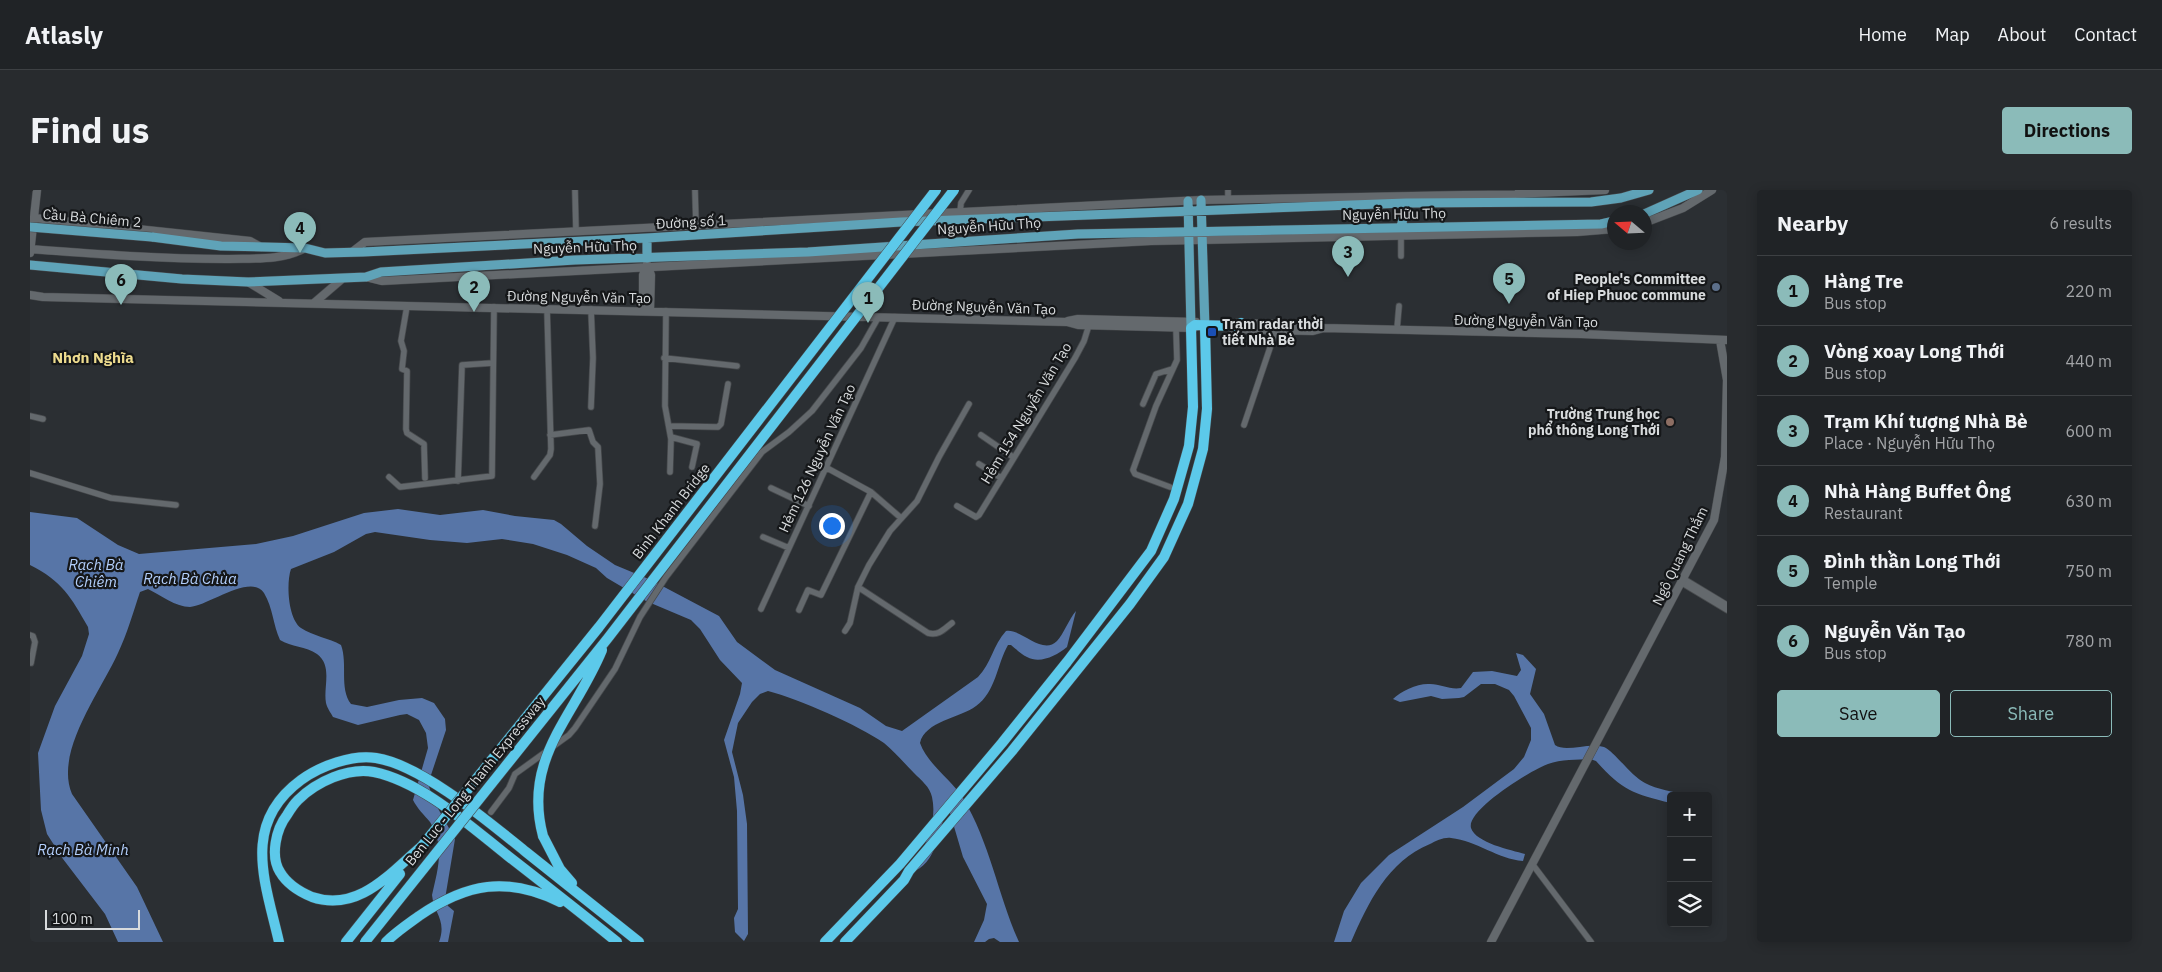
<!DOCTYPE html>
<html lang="en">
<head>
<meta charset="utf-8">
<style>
	body { margin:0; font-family:"IBM Plex Sans",sans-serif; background:#282b2e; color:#f1f3f6 }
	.controls { position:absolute; right:15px; bottom:15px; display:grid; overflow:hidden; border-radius:5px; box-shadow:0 2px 12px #0003 }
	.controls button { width:45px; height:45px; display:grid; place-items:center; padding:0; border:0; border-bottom:1px solid #3d4043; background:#202326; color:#f1f3f6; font:25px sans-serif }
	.compass { position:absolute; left:1577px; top:15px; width:45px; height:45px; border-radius:50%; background:#202326; box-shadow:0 2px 12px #0003; rotate:289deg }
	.scale { position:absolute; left:15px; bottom:12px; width:95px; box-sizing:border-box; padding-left:5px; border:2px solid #d8dbdd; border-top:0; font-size:14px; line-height:18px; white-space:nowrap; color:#d8dbdd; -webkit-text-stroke:4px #151719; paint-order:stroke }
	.you { position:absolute; left:801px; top:335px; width:18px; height:18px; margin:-12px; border:4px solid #fff; border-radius:50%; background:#1a73e8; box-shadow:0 0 0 8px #1a73e833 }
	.badge { display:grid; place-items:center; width:32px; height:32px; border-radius:50%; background:#8bbbb9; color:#111; font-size:16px; font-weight:700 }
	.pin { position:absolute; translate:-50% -41px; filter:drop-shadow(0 1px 2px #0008) }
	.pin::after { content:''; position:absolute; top:26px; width:18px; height:15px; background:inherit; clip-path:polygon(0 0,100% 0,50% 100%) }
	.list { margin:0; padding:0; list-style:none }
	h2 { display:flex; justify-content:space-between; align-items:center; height:65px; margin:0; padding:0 20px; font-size:21px }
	h2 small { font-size:16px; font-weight:400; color:#a2a4a7 }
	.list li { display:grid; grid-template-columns:32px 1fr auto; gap:15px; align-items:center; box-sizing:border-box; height:70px; padding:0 20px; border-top:1px solid #3d4043 }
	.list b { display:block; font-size:19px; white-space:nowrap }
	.list p { margin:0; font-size:16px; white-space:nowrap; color:#a2a4a7 }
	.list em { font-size:16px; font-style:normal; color:#a2a4a7 }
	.actions { display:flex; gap:10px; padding:15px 20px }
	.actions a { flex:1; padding:11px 0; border:1px solid #8bbbb9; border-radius:5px; text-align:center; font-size:18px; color:#8bbbb9 }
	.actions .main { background:#8bbbb9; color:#111 }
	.icon { flex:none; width:28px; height:28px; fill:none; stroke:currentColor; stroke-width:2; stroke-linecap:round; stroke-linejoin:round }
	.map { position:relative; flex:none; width:1697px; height:752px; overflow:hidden; border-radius:5px }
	header { display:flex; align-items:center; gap:30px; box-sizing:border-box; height:70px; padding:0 25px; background:#202326; border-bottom:1px solid #3d4043 }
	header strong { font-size:24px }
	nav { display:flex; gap:28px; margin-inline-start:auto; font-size:18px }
	.intro { display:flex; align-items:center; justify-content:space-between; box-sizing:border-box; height:120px; padding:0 30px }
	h1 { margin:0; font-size:35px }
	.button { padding:12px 22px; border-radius:5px; background:#8bbbb9; color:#111; font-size:18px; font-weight:700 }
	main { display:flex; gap:30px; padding:0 30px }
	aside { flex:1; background:#202326; border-radius:5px; box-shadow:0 2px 12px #0003 }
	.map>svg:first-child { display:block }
</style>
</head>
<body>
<header>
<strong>Atlasly</strong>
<nav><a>Home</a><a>Map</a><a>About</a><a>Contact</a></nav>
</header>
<div class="intro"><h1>Find us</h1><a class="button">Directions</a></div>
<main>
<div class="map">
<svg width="1697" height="752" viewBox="0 0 1697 752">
	<rect width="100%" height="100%" fill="#2b2f33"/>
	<path fill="#5775a7" d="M368 319 410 325 453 320 485 326 524 330 531 334 557 356 585 375 621 390 689 426 707 452 745 480 830 518 856 536 872 541 948 487C961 474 963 455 976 441 991 438 1012 466 1027 451 1033 445 1039 429 1046 421L1037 457C1026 466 1010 474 997 467 991 464 986 459 981 455H978C967 474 966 502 946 516 930 528 895 531 890 553 898 575 921 589 933 608 960 653 968 705 989 752H970L964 748 959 749 955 752H944L954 730 957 714 933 667 920 623 917 622C905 644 909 673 880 683 893 662 908 633 902 607 900 597 891 590 884 583 874 573 865 562 854 553 828 535 769 509 738 501L730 504 722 512 708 533 702 562 713 605 717 634 718 744 714 751 705 742 704 728 708 719 707 621 704 587 694 550 710 504 712 493 690 470 670 439 661 430 616 411 577 388 566 378 537 365 503 354 472 349 437 353 400 350 345 342 336 344 304 362 261 379C256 393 258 429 271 438 283 446 299 448 311 455 318 474 309 498 321 514L337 517 369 510 392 508 404 513 415 529 416 540 398 594 405 613 425 649 415 709 418 716 424 721 418 752H409C417 730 404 724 402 705 408 679 415 656 400 632 394 625 387 618 383 610L398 558 396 543 389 530 377 524 370 525 328 535 303 527C301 523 297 518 296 513 293 497 303 476 287 464 276 456 261 457 250 450 243 435 243 418 234 403 221 383 178 416 160 417 146 417 130 405 118 399L110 402C103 423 97 444 88 463 71 501 24 562 42 604L107 697 133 752H88L75 724 33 669 17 644 11 620 8 563 25 516 52 466 59 444 58 437C41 407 32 391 0 375V322L47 328 88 355 109 364 226 354 263 346 334 323Z
		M1486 463 1493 465 1506 479 1500 504 1514 524 1525 555C1536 563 1558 552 1574 557 1584 561 1601 586 1615 593 1627 600 1644 601 1657 606H1641V613C1603 604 1592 600 1566 571L1560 569C1547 570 1531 569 1518 574 1503 579 1436 620 1441 638 1446 653 1481 660 1495 664L1493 671C1468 669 1447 651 1421 648 1414 647 1406 651 1400 654 1358 671 1338 713 1321 752H1304L1314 721 1331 693 1359 665 1433 617 1484 579 1494 567 1501 550V538L1484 506 1479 500 1465 494H1451L1434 507 1429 508 1412 509 1401 506 1370 512 1363 509C1371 501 1388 493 1400 494 1411 494 1420 500 1431 498L1443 482 1462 481 1487 486 1491 480Z"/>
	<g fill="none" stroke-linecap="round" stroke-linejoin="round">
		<g stroke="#474a4d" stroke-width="7">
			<path id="street" d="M545 0 546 41
				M665 0 666 35
				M1198 9V0
				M930 22 931 13 939 0
				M1371 66V43
				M377 116 371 151 374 161 372 179 377 181 376 239 377 243 394 254 395 288
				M561 119 563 168 561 217
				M636 121 635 216 641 249 640 282
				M1367 139 1369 116
				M634 168 707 176
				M1113 214 1126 184 1142 179
				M0 226 13 229
				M1214 235 1246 140
				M639 236 688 237 691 234 698 194
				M520 245 559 240 563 252 568 257 570 294 565 336
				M951 245 983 267
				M641 247 667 254 662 277
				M949 274 971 288
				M797 278 841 302 871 328
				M0 283 81 308 146 315
				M359 287 370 297 462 286 464 117
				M504 287 520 265 521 259 517 118
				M428 291 432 175 463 173
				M1140 297 1105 284 1103 280 1126 216 1147 170 1146 138
				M741 298 779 316
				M927 316 946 327 949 325 1045 168 1054 151 1059 135
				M733 347 759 358
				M1654 389 1697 415
				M1652 393 1697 420
				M828 397 898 443C909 446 914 439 922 433
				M731 419 865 127
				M769 420 778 400 791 405 841 302
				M815 441 820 433 828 397 839 375 860 341 887 311 909 267 939 214
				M0 445 3 446 5 452 1 473
				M461 622 479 598 485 584 539 545 545 538 585 479 610 427 636 387 732 262 759 242 782 221 831 158 848 128
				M1503 675 1561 752"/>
		</g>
		<g stroke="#474a4d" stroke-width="9">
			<path id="secondary" d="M4 28 220 51 231 57
				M1614 33 1653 18 1682 0
				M0 59C66 64 131 69 196 69 223 68 252 71 275 58
				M322 62 335 52 1171 10 1485 4 1575 0
				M0 63 7 0
				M617 74 621 85 620 121
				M336 87 352 91 1121 51 1547 42 1584 39
				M218 92 249 111
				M0 105 13 107 1037 132 1048 135 1164 138
				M284 113 312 89
				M613 121V85L617 77
				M1038 131 1048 129 1166 132
				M1207 133 1283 135 1294 138 1551 144 1697 150
				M1203 139 1283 141 1294 138
				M1461 752 1684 330 1695 267 1697 190 1690 150"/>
		</g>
		<g stroke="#474a4d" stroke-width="10">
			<path id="primary" d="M1171 10 1175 138
				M1158 11 1161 138
				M1614 24 1668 0
				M1371 38 1376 13
				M122 47 191 56 275 58 295 63 333 62 617 48 871 32 1376 13 1561 12 1591 8 1619 0
				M617 48V68
				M0 75 152 89 218 92 336 87 351 82 545 70 778 62 1048 44 1571 34 1584 31"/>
		</g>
		<g stroke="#474a4d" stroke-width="11">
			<path id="highway" d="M513 646 530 679 542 693
				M392 656C361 682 329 723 282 707 270 702 257 694 250 682 240 666 246 639 257 625 260 620 264 614 268 610 286 592 318 577 344 582 392 592 440 636 478 666 514 694 551 723 587 752
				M249 752C235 691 211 634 271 590 290 576 323 564 346 568 392 575 460 633 496 662 534 692 571 722 609 752
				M316 752 370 684
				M356 752C366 742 378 734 389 726 437 693 477 686 530 712
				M795 752 870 674 972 553 1037 472 1121 361 1144 309 1159 256 1163 217 1161 138 1165 135 1208 136 1211 133
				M815 752 874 690 879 681 982 561 1100 414 1134 367 1158 314 1173 259 1177 219 1175 138"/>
		</g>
		<use href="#street" stroke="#64696d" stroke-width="5.5"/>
		<use href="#secondary" stroke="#64696d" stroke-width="8"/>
		<use href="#primary" stroke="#5fa3b8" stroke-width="9"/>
		<use href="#highway" stroke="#5cc9ea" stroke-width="10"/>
		<g stroke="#474a4d" stroke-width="10" stroke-linecap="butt">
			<path id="primary-bridge" d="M0 37 122 47"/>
		</g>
		<g stroke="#474a4d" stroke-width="11" stroke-linecap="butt">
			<path id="highway-bridge" d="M513 646C492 568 545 526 572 460
				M392 656 569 437 906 0
				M335 752 578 448 924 0"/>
		</g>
		<use href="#primary-bridge" stroke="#5fa3b8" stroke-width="9"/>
		<use href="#highway-bridge" stroke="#5cc9ea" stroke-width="10"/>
	</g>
	<circle fill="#5c6f8a" stroke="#151719" stroke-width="2" cx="1686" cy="97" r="5"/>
	<rect fill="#1a4fb4" stroke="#151719" stroke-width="2" x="1177" y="137" width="10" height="10" rx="2.5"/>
	<circle fill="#8d6e63" stroke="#151719" stroke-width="2" cx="1640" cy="232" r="5"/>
	<g text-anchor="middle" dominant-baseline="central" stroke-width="4.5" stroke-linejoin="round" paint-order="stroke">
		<g font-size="14" fill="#d8dbdd" stroke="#151719">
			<text transform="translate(1364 24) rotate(-1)">Nguyễn Hữu Thọ</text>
			<text transform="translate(62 28) rotate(5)">Cầu Bà Chiêm 2</text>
			<text transform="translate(661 32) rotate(-3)">Đường số 1</text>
			<text transform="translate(959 36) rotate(-4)">Nguyễn Hữu Thọ</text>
			<text transform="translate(555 57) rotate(-2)">Nguyễn Hữu Thọ</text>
			<text transform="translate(549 107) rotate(1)">Đường Nguyễn Văn Tạo</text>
			<text transform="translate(954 117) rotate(2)">Đường Nguyễn Văn Tạo</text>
			<text transform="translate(1496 131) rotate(1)">Đường Nguyễn Văn Tạo</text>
			<text transform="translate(996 223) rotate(-59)">Hẻm 154 Nguyễn Văn Tạo</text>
			<text transform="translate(787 268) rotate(-65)">Hẻm 126 Nguyễn Văn Tạo</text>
			<text transform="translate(641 321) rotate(-52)">Binh Khanh Bridge</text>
			<text transform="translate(1650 366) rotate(-64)">Ngô Quang Thắm</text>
			<text transform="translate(445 591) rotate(-51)">Ben Luc - Long Thanh Expressway</text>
		</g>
		<g font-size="14" font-weight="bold" fill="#d8dbdd" stroke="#151719" text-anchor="end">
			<text x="1676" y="89">People's Committee<tspan x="1676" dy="16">of Hiep Phuoc commune</tspan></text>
			<text x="1192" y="134" text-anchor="start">Trạm radar thời<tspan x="1192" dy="16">tiết Nhà Bè</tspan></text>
			<text x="1630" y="224">Trường Trung học<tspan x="1630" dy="16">phổ thông Long Thới</tspan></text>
		</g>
		<g font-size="15" font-weight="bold" fill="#eedc8e" stroke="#151719">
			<text x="63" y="167">Nhơn Nghĩa</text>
		</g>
		<g font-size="15" font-style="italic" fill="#b2cefb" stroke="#151719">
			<text x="66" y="374">Rạch Bà<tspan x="66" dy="17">Chiêm</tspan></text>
			<text x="160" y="388">Rạch Bà Chùa</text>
			<text x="53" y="659">Rạch Bà Minh</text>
		</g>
	</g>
</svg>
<div class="controls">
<button>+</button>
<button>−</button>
<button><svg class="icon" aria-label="layers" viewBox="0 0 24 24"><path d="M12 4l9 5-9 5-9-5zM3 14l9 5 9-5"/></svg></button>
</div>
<svg class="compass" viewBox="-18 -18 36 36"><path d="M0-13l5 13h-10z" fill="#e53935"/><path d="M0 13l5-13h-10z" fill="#a2a4a7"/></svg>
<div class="scale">100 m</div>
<div class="you"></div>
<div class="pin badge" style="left:838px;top:133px">1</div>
<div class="pin badge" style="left:444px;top:122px">2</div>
<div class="pin badge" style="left:1318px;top:87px">3</div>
<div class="pin badge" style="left:270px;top:63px">4</div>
<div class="pin badge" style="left:1479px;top:114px">5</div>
<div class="pin badge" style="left:91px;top:115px">6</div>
</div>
<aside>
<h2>Nearby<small>6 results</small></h2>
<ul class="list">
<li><span class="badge">1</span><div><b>Hàng Tre</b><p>Bus stop</p></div><em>220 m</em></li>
<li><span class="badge">2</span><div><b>Vòng xoay Long Thới</b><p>Bus stop</p></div><em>440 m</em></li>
<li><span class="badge">3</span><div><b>Trạm Khí tượng Nhà Bè</b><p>Place · Nguyễn Hữu Thọ</p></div><em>600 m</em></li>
<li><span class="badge">4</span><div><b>Nhà Hàng Buffet Ông</b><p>Restaurant</p></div><em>630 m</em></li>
<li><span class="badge">5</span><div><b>Đình thần Long Thới</b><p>Temple</p></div><em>750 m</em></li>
<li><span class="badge">6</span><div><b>Nguyễn Văn Tạo</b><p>Bus stop</p></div><em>780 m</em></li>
</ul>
<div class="actions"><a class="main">Save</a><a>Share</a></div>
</aside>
</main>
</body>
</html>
